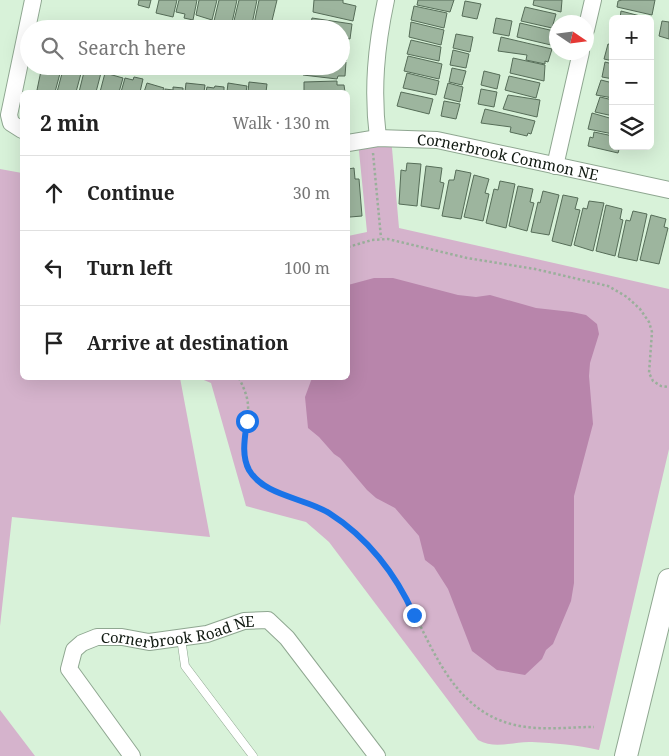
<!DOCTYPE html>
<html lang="en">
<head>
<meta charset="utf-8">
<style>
	body { margin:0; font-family:"Noto Serif",serif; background:#f2f2f2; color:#222 }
	.controls { position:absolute; right:15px; top:15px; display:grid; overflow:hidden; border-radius:8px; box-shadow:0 5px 20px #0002 }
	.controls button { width:45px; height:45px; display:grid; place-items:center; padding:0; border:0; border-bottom:1px solid #e0e0e0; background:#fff; color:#222; font:25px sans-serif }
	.compass { position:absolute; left:549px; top:15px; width:45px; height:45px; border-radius:50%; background:#fff; box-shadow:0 5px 20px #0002; rotate:103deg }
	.stop { position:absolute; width:15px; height:15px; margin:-11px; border:4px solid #1a73e8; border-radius:50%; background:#fff }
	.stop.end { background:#1a73e8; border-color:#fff; box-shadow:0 1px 5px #0008 }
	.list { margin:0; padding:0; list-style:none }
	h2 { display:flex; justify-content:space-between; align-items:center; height:65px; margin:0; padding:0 20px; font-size:21px }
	h2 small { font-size:16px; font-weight:400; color:#767676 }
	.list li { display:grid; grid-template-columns:32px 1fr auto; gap:15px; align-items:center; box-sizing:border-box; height:75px; padding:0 20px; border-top:1px solid #e0e0e0 }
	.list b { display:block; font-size:19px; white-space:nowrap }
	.list em { font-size:16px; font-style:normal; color:#767676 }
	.icon { flex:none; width:28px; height:28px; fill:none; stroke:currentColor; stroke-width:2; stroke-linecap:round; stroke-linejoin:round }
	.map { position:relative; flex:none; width:669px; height:756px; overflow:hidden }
	.search { position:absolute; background:#fff; box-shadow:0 5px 20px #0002; left:20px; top:20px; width:330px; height:55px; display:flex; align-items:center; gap:12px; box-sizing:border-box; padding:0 18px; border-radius:28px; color:#767676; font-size:19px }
	.panel { position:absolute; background:#fff; box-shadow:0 5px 20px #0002; left:20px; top:90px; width:330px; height:290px; border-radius:8px }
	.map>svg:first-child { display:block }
</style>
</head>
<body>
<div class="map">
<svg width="669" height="756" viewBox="0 0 669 756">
	<rect width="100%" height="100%" fill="#d8f2d9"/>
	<path fill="#d5b3cc" d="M391 137 399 228 669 289V449L599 750C577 745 555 743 532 742 513 741 496 750 478 740L329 542 306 522 246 506 211 383 199 378H348V236L367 232 358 141Z
		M0 169 22 173V378H180L210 537 12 517 0 626Z
		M0 709V710L35 756H0Z"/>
	<path fill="#b885ab" d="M374 278H393L458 295 476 297 490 295 536 308 572 312 586 315 597 324 599 334 590 363 589 376 593 424 574 496V583L571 601 553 644 546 650 542 659 525 675 497 670 472 651 448 589 434 567 425 560 419 536 395 508 376 498 367 490 340 458 334 454 319 437 308 428 305 397 312 378H348V285Z"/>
	<path fill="#9db59e" stroke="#566d58" d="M139 0H151L149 8 138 5Z
		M159 0H177L173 17 156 13Z
		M179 0H197L193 20 184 18 185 14 176 12Z
		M199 0H217L212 20 196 15Z
		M219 0H237L231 27 214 21Z
		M239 0H257L251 29H232Z
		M259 0H277L270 29H253Z
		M314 0H343V3L356 6 353 21 313 12Z
		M418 0H454L450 12 417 5Z
		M534 0H562L561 12 533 5Z
		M622 0H655L652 15 617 7 618 1Z
		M465 1 481 4 477 19 462 16Z
		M414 6 447 13 444 28 411 20Z
		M525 7 556 14 552 28 521 21Z
		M621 11 648 18V19H617L620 18Z
		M312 18 352 24 350 39 341 37V29H310Z
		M496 18 512 21 509 36 493 33Z
		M662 21 669 22V39L659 36Z
		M411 22 444 30 441 45 409 37Z
		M520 23 554 31 551 45 517 37Z
		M456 34 473 37 470 52 453 48Z
		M501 37 552 49 548 62 545 61V64L526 60 527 55 498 51Z
		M411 40 441 47 439 61 407 54Z
		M608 44 613 45V61L604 59Z
		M341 47H347L346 61H341Z
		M453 50 469 54 466 68 450 65Z
		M408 56 442 64 439 79 404 71Z
		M513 58 545 65 544 81 510 73Z
		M341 62H346L345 76H338L337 79 303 75 304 66H341Z
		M605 62 613 64V79L602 77Z
		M42 66H62L55 92H41L37 90Z
		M64 66H83L76 92H57Z
		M94 67 102 69 96 92H79L85 68 93 70Z
		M452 68 466 71 462 85 449 82Z
		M484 71 500 75 497 89 481 85Z
		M105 73 123 78 119 92H100Z
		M407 73 439 81 436 95 403 88Z
		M509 76 540 83 536 98 505 90Z
		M134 77 143 79 140 92H121L125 78 133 80Z
		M601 80 613 83V98L596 95Z
		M337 81V85H344L345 92H301L304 91V82Z
		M249 82 267 84 266 92H248Z
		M147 83 164 88 162 92H144Z
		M186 83 205 85 204 92H185Z
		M228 83 247 86 246 92H227Z
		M448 83 463 87 460 102 444 98Z
		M215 86 224 87V92H206L207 87 214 88Z
		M173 87 183 88V92H165V89L173 90Z
		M481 89 497 92 494 107 478 104Z
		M401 92 433 99 429 114 397 106Z
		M508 95 540 100 537 117 503 109Z
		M600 97 613 100V116L595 112Z
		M444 101 460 104 456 119 441 116Z
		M485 109 535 121 531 134 528 133 527 136 510 132 511 127 481 123Z
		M592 113 613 119V134L588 129Z
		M594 132 613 136V146H620L618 153 588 146 590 137 593 138Z
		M407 163 421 164 417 206 399 204 401 170 406 171Z
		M426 166 442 168 440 182 444 183 439 209 421 206Z
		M354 168 355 179H359L362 216 350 217 348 216V169Z
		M456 170 471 173 461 219 442 216 449 180H454Z
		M474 175 489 179 485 193 489 194 483 221 464 217Z
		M500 181 515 184 506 228 486 223 494 189 498 190Z
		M518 186 533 189 530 202 534 203 527 231 509 226Z
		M543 191 559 195 549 235 531 232 538 202 540 203Z
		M563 195 578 198 575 209 580 210 571 246 552 241Z
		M589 201 604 203 593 251 574 245 583 208 587 209Z
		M606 205 622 209 620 219 623 220 615 256 596 251Z
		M633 211 647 214 637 261 618 257 626 220 630 221Z
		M651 215 666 219 664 227 668 228 659 264 640 260Z"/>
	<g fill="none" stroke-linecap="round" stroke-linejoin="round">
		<g stroke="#8fa791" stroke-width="9">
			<path id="lane" d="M181 638 185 666 253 756"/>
		</g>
		<g stroke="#8fa791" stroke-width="18">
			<g id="street">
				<path d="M586 30 593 0"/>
				<path d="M22 130 11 123 9 115 33 0"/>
				<path d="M378 138C372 90 376 47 386 0"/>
				<path id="s1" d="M348 143 378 138 437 140 669 190"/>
				<path d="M555 166 581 52"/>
				<path id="s2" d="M132 756 69 669 74 650 82 643 97 637H122L149 642 207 634 244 621 268 620 287 638 377 756"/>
			</g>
		</g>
		<g stroke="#8fa791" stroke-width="24">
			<path id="secondary" d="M626 756 669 580"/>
		</g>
		<path stroke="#9aaf9b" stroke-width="2.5" stroke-dasharray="2.5 2.5" stroke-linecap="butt" d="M373 153 381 238
			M348 247 372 240 388 239 467 258 535 269 608 286 627 297 640 309 649 322 652 332 649 373 653 381 661 386 669 387
			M239 378C243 386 248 397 248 406 250 428 238 449 249 470 261 491 290 495 311 504 326 511 339 520 352 531 368 545 386 562 397 581 429 634 446 709 515 725 541 731 568 727 594 727"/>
		<use href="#lane" stroke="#fff" stroke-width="8"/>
		<use href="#street" stroke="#fff" stroke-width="16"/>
		<use href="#secondary" stroke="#fff" stroke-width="22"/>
	</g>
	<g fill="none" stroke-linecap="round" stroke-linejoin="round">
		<path stroke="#1a73e8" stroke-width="6" d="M247 421C245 437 241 455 249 470 264 496 305 498 329 513 367 537 396 574 414 615"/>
	</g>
	<g text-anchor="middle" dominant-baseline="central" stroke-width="4" stroke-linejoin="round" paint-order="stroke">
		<g font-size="15" fill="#101911" stroke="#fff">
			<text stroke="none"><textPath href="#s1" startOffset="162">Cornerbrook Common NE</textPath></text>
			<text stroke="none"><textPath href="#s2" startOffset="236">Cornerbrook Road NE</textPath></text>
		</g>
	</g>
</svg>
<div class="controls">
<button>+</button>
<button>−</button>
<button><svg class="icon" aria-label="layers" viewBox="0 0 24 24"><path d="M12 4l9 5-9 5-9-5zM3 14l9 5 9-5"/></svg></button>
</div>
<svg class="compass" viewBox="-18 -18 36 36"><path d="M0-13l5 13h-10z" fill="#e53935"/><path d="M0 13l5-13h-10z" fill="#767676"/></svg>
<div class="stop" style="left:247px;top:421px"></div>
<div class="stop end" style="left:414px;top:615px"></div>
<div class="search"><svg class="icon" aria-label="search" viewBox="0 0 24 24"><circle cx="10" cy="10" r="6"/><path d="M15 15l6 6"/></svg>Search here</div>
<section class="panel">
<h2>2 min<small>Walk · 130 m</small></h2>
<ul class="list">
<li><svg class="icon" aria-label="ahead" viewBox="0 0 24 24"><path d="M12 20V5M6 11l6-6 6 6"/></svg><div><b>Continue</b></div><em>30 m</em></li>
<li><svg class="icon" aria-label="left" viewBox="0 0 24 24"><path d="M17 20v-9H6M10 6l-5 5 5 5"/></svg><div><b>Turn left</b></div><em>100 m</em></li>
<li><svg class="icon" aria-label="arrive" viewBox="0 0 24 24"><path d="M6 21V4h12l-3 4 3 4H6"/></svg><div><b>Arrive at destination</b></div></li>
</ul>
</section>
</div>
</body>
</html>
